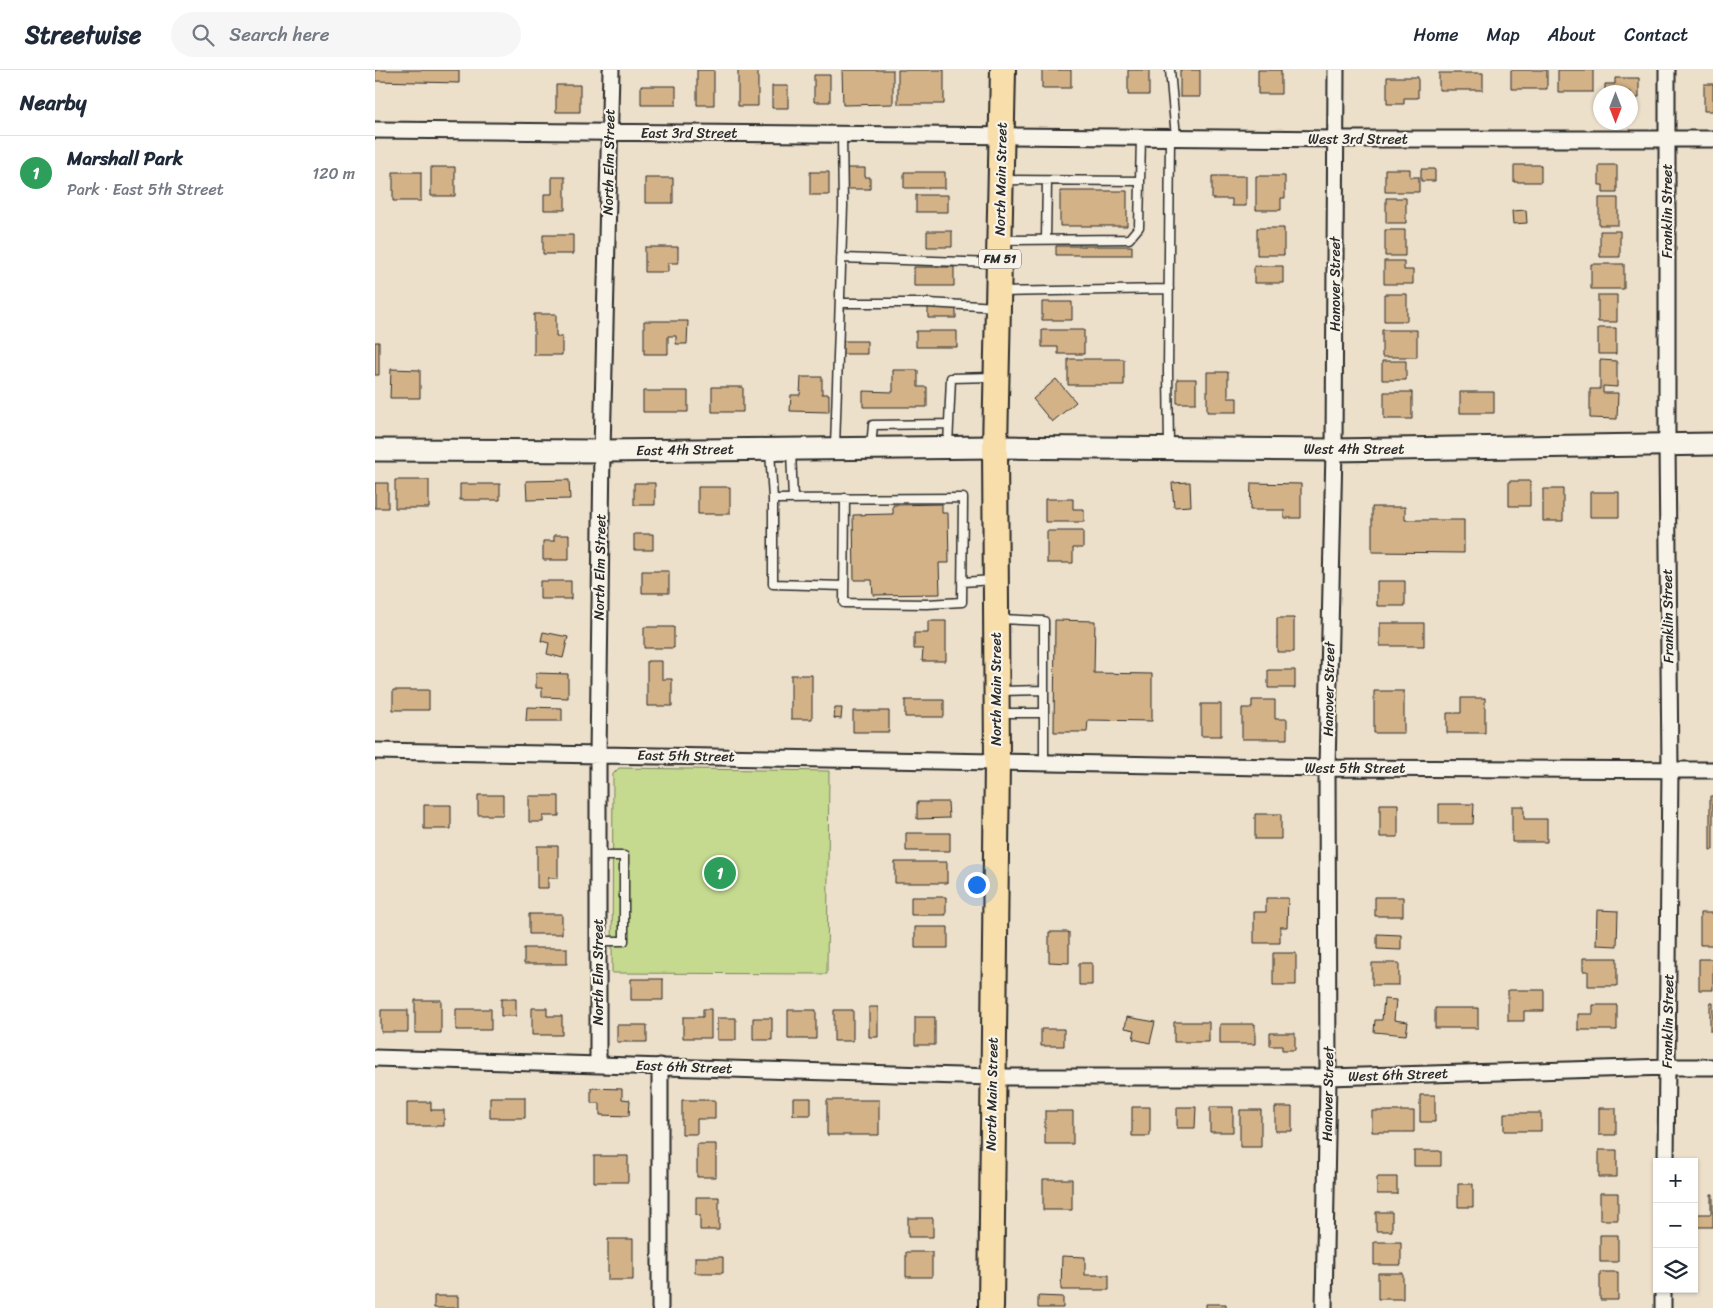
<!DOCTYPE html>
<html lang="en">
<head>
<meta charset="utf-8">
<style>
	body { margin:0; font-family:Sriracha,sans-serif; background:#f6f6f7; color:#1f2937 }
	.controls { position:absolute; right:15px; bottom:15px; display:grid; overflow:hidden; border-radius:0px; box-shadow:0 1px 4px #0004 }
	.controls button { width:45px; height:45px; display:grid; place-items:center; padding:0; border:0; border-bottom:1px solid #e0e1e3; background:#fff; color:#1f2937; font:25px sans-serif }
	.compass { position:absolute; left:1218px; top:15px; width:45px; height:45px; border-radius:50%; background:#fff; box-shadow:0 1px 4px #0004; rotate:180deg }
	.you { position:absolute; left:601px; top:814px; width:18px; height:18px; margin:-12px; border:4px solid #fff; border-radius:50%; background:#1a73e8; box-shadow:0 0 0 8px #1a73e833 }
	.badge { display:grid; place-items:center; width:32px; height:32px; border-radius:50%; background:#d93025; color:#fff; font-size:16px; font-weight:700 }
	.pin { position:absolute; translate:-50% -50%; border:2px solid #fff; box-shadow:0 1px 5px #0006 }
	.list { margin:0; padding:0; list-style:none }
	h2 { display:flex; justify-content:space-between; align-items:center; height:65px; margin:0; padding:0 20px; font-size:21px }
	h2 small { font-size:16px; font-weight:400; color:#747a83 }
	.list li { display:grid; grid-template-columns:32px 1fr auto; gap:15px; align-items:center; box-sizing:border-box; height:75px; padding:0 20px; border-top:1px solid #e0e1e3 }
	.list b { display:block; font-size:19px; white-space:nowrap }
	.list p { margin:0; font-size:16px; white-space:nowrap; color:#747a83 }
	.list em { font-size:16px; font-style:normal; color:#747a83 }
	.icon { flex:none; width:28px; height:28px; fill:none; stroke:currentColor; stroke-width:2; stroke-linecap:round; stroke-linejoin:round }
	.map { position:relative; flex:none; width:1338px; height:1238px; overflow:hidden }
	header { display:flex; align-items:center; gap:30px; box-sizing:border-box; height:70px; padding:0 25px; background:#fff; border-bottom:1px solid #e0e1e3 }
	header strong { font-size:24px }
	nav { display:flex; gap:28px; margin-inline-start:auto; font-size:18px }
	.search { width:350px; height:45px; background:#f6f6f7; display:flex; align-items:center; gap:12px; box-sizing:border-box; padding:0 18px; border-radius:28px; color:#747a83; font-size:19px }
	main { display:flex }
	aside { flex:1; background:#fff }
	.map>svg:first-child { display:block }
</style>
</head>
<body>
<header>
<strong>Streetwise</strong>
<div class="search"><svg class="icon" aria-label="search" viewBox="0 0 24 24"><circle cx="10" cy="10" r="6"/><path d="M15 15l6 6"/></svg>Search here</div>
<nav><a>Home</a><a>Map</a><a>About</a><a>Contact</a></nav>
</header>
<main>
<aside>
<h2>Nearby<small></small></h2>
<ul class="list">
<li><span class="badge" style="background:#2e9e5b">1</span><div><b>Marshall Park</b><p>Park · East 5th Street</p></div><em>120 m</em></li>
</ul>
</aside>
<div class="map">
<svg width="1338" height="1238" viewBox="0 0 1338 1238">
	<rect width="100%" height="100%" fill="#ece0cb"/>
	<filter id="ink" filterUnits="userSpaceOnUse"><feTurbulence type="fractalNoise" baseFrequency=".02" numOctaves="2"/><feDisplacementMap in="SourceGraphic" scale="10" xChannelSelector="R" yChannelSelector="G"/><feConvolveMatrix kernelMatrix="1 2 1 2 8 2 1 2 1" color-interpolation-filters="sRGB"/></filter>
	<g filter="url(#ink)">
		<path fill="#c6da8f" stroke="#78825d" d="M244 698 454 701 452 904 237 903 238 704Z"/>
		<path fill="#d4b287" stroke="#2b2b2b" d="M0 0H84V13L0 11Z
			M322 0H339V35H322Z
			M363 0H383V36H363Z
			M467 0H518V34L468 35Z
			M523 0H569V34H523Z
			M667 0H696V18H667Z
			M753 0H774V25H753Z
			M805 0H825V27H805Z
			M883 0H906V24H883Z
			M1136 0H1172V19H1136Z
			M1183 0H1218V22H1183Z
			M1064 3H1108V20H1064Z
			M439 5H455V32H439Z
			M1012 7H1043V28H1029V34H1012Z
			M1240 8H1264V28H1256V22H1230V14H1240Z
			M1329 14H1338V41H1329Z
			M181 15H205V42H181Z
			M266 16H301V35H266Z
			M397 16H413V38H397Z
			M1139 95H1166V112H1139Z
			M1224 95H1242V123H1228V115H1224Z
			M56 97H80V126H56Z
			M471 98H490V107H495V119H471Z
			M1010 99H1035V107H1044V122H1010Z
			M1046 99H1060V111H1046Z
			M18 102H46V131H18Z
			M435 102H454V125H435Z
			M529 102H570V118H529Z
			M837 106H871V136H857V129H837Z
			M881 106H910V128H906V140H881Z
			M177 107H190V140H169V124H177Z
			M270 108H298V133H270Z
			M685 121H752V156H685Z
			M541 125H573V142H541Z
			M1011 128H1031V153H1011Z
			M1224 128H1243V155H1224Z
			M1151 140 1152 153 1138 154 1137 141Z
			M882 158H909V185H882Z
			M1010 160H1030V186H1010Z
			M552 161H577V177H552Z
			M1225 161H1245V187H1225Z
			M168 165H198V184H168Z
			M681 176H757V185H681Z
			M270 177H303V193H293V202H270Z
			M1009 191H1029V200H1038V214H1009Z
			M1216 194H1249V219H1216Z
			M879 196H908V213H879Z
			M539 197H579V216H539Z
			M1009 224H1032V251H1009Z
			M1223 225H1242V252H1223Z
			M667 232H697V250H667Z
			M553 237H581V248H553Z
			M159 244H181V267H187V285H159Z
			M269 251H313L312 274H301V266H293V284H269Z
			M1223 258H1241V284H1223Z
			M667 260H709V284H683V277H667Z
			M1007 260H1042V287H1007Z
			M541 261H582V277H541Z
			M465 271H492V284H465Z
			M0 272H4V305H0Z
			M693 289H749V315H693Z
			M1225 290 1242 291V317L1228 316V323H1243L1242 349 1215 348V319H1225Z
			M1007 291H1031V310H1007Z
			M16 299 45 300V328H15Z
			M518 300H543V317H552V337H488V321L518 322Z
			M832 302H853V328H862V342H832Z
			M426 307H447V324H454V342L415 341 416 325H425Z
			M681 309 701 332 677 352 658 329Z
			M802 309H821V333H802Z
			M337 317H368V342H337Z
			M268 321H313V342H268Z
			M1009 322H1037V349H1009Z
			M1085 322H1119V343H1085Z
			M20 410H54V438H20Z
			M194 410 195 429 152 430 151 411Z
			M1134 411H1155V436H1134Z
			M815 412 816 436 799 437 797 413Z
			M0 413H13V438H0Z
			M259 413H280V435H259Z
			M876 413 926 414V448H909V440H875Z
			M85 414H125V430H85Z
			M323 417H355V444H323Z
			M1168 419H1188V451H1168Z
			M1215 422H1244V447H1215Z
			M670 429H698V439H709V452H670Z
			M567 434V443H573L574 493H564L565 524 498 525 497 510H479L478 445 518 444V435Z
			M997 437H1030V450H1089V483L997 482Z
			M672 461H708V478H698V493H672Z
			M259 464H278V480H259Z
			M179 465H194V490H168V471H179Z
			M267 501H294V523H267Z
			M165 511H196V529H165Z
			M1002 511H1030V536H1002Z
			M902 548H919V582H902Z
			M680 550 720 551 719 603 777 604V651L713 650 712 662H679Z
			M553 551H571V591H547L548 579H539V563H553Z
			M1005 553H1049V576H1005Z
			M269 557H299V578H269Z
			M168 562 193 567 188 588 172 584 174 573 166 571Z
			M272 591H287V609H297V636H272Z
			M893 600H920V618H893Z
			M161 603 193 604V628L167 627V618H161Z
			M416 605H437V649H416Z
			M18 620H54V640H18Z
			M999 621H1029V663H999Z
			M1086 628H1110V663H1072V643H1086Z
			M530 630H569V647H530Z
			M877 630H900V649H912V669H867V638H877Z
			M826 634H846V666H826Z
			M152 637 187 638V651H151Z
			M460 638H467L466 649 459 648Z
			M478 641H514V662H478Z
			M103 725H128V745H103Z
			M154 726H184V746H168V752H154Z
			M1335 726H1338V780H1335Z
			M542 732H573L574 748 542 749Z
			M1005 734H1023V767H1005Z
			M1064 734H1099L1098 754H1064Z
			M49 735H76V759H49Z
			M1137 736H1149V749H1172V772H1137Z
			M880 744H906V769H880Z
			M531 763H575V781H531Z
			M162 776H183V808H173V818H162Z
			M520 792H572V813H520Z
			M536 827H571V845H536Z
			M1000 827H1028V846H1000Z
			M891 828H913L912 857H905V873H879V842H891Z
			M1222 840 1243 841 1242 876 1221 875Z
			M1325 843H1338V875H1325Z
			M154 844H187V864H154Z
			M540 857H573V878H540Z
			M674 862H694V893L674 892Z
			M1002 864 1026 865V880L1002 879Z
			M149 878H192V894H149Z
			M898 883H921V915H898Z
			M1208 888H1242V916H1213V901H1208Z
			M1324 889H1338V920H1324Z
			M704 893H717V915H704Z
			M997 893H1024V915H997Z
			M256 909H288V930H256Z
			M1133 920H1169V941H1149V951H1133Z
			M126 929H141V946H126Z
			M1009 929 1021 930 1019 950 1033 952 1031 965 999 962 1000 950H1007Z
			M40 930H66V963H40Z
			M1335 933H1338V961H1335Z
			M1218 935H1242V960H1203V944H1218Z
			M494 937H503V967H494Z
			M157 938H172V946H187V965H157Z
			M1060 938H1103V958H1060Z
			M81 939H116V960H81Z
			M328 939H336V968H308V947H328Z
			M6 940H33V962H6Z
			M413 940H441V969H413Z
			M459 940H478V971H459Z
			M540 947H560V975H540Z
			M752 947 780 952 775 973 758 969 760 960 750 958Z
			M342 948H361V970H342Z
			M378 948H397V970H378Z
			M799 952H834V972H799Z
			M845 954H880V974H845Z
			M242 955H272V972H242Z
			M666 959H689V976H666Z
			M895 963H920V980H907V976H895Z
			M216 1018 247 1019V1029L255 1030 254 1046 225 1045V1033H216Z
			M1045 1025H1060V1052H1045Z
			M115 1027H150V1048H115Z
			M418 1028H436V1045H418Z
			M307 1030H340V1049H322V1064H307Z
			M452 1030H504V1065H452Z
			M32 1032H56V1040H69V1056H32Z
			M757 1037H775V1066H757Z
			M802 1037H821L820 1058H802Z
			M835 1037H858V1062H835Z
			M900 1037H917V1061H900Z
			M1224 1038H1241V1065H1224Z
			M865 1040H886V1077H865Z
			M670 1041H698V1074H670Z
			M997 1041H1039V1062H997Z
			M1129 1043H1166V1061H1129Z
			M322 1074H341V1107H322Z
			M1224 1080H1242V1107H1224Z
			M1039 1081H1066V1096H1039Z
			M219 1086H253V1112H219Z
			M1002 1107H1022V1124H1002Z
			M668 1109H697V1140H668Z
			M1083 1114H1098V1137H1083Z
			M1225 1123H1243V1150H1225Z
			M1336 1124H1338V1157H1322V1144H1336Z
			M321 1127H344V1160H325V1145H321Z
			M1001 1142H1017V1161H1001Z
			M533 1148H558V1167H533Z
			M1225 1165H1243V1192H1225Z
			M233 1169H258V1210H233Z
			M999 1172H1026V1195H999Z
			M531 1182H557V1207H531Z
			M687 1186 710 1187V1205H734V1220H686Z
			M320 1187H348V1203H320Z
			M1225 1202H1243V1230H1225Z
			M1003 1203H1028V1229H1003Z
			M59 1226H83V1238H59Z
			M663 1226 688 1227V1238H663Z
			M831 1234H851V1238H831Z"/>
		<g fill="none" stroke-linecap="round" stroke-linejoin="round">
			<g stroke="#2b2b2b" stroke-width="11">
				<path id="lane" d="M795 0 801 67
					M629 110 765 111
					M671 169 672 111
					M627 170 754 169 764 157 766 67
					M466 188 620 193
					M626 222 794 219
					M465 233H553L622 237
					M573 376 576 308 619 307
					M460 377 468 136 467 64
					M496 377 498 355 574 354
					M794 377 793 302 795 67
					M395 381 398 429
					M416 381 418 429
					M587 512 619 510
					M469 516 398 514V429L588 428 587 532 552 534 469 533 470 428
					M625 549 669 551V692
					M623 621 669 620
					M623 643H669
					M223 871H249V786H223"/>
			</g>
			<g stroke="#2b2b2b" stroke-width="19">
				<path id="street" d="M0 60 961 69H1338
					M0 681 952 698 1338 700
					M0 988 617 1007H953L1293 997H1338
					M223 994V685L227 381 236 0
					M285 996V1238
					M1291 1092 1295 699 1292 374V0
					M949 1238 953 1007 952 698 959 380 961 0
					M1288 1238V1219"/>
			</g>
			<g stroke="#2b2b2b" stroke-width="25">
				<path id="secondary" d="M0 380 227 381 620 377 959 380 1338 374"/>
			</g>
			<g stroke="#2b2b2b" stroke-width="28">
				<path id="primary" d="M616 1238 622 691 620 377 628 0"/>
			</g>
			<use href="#lane" stroke="#f7f3e8" stroke-width="8"/>
			<use href="#street" stroke="#f7f3e8" stroke-width="15"/>
			<use href="#secondary" stroke="#f7f3e8" stroke-width="21"/>
			<use href="#primary" stroke="#f8deab" stroke-width="24"/>
		</g>
	</g>
	<g text-anchor="middle" dominant-baseline="central" stroke-width="4.5" stroke-linejoin="round" paint-order="stroke">
		<rect fill="#f7f3e8" stroke="#686764" stroke-width="1" x="604" y="179.5" width="42" height="19" rx="4"/>
		<g font-size="12" font-weight="bold" fill="#2b2b2b">
			<text x="625" y="189">FM 51</text>
		</g>
		<g font-size="14" fill="#2b2b2b" stroke="#f7f3e8">
			<text x="314" y="63">East 3rd Street</text>
			<text x="983" y="69">West 3rd Street</text>
			<text transform="translate(234 92) rotate(-89)">North Elm Street</text>
			<text transform="translate(626 109) rotate(-89)">North Main Street</text>
			<text transform="translate(1292 141) rotate(-90)">Franklin Street</text>
			<text transform="translate(960 214) rotate(-90)">Hanover Street</text>
			<text x="979" y="379">West 4th Street</text>
			<text transform="translate(310 380) rotate(-1)">East 4th Street</text>
			<text transform="translate(225 497) rotate(-89)">North Elm Street</text>
			<text transform="translate(1293 546) rotate(-91)">Franklin Street</text>
			<text transform="translate(621 619) rotate(-90)">North Main Street</text>
			<text transform="translate(954 619) rotate(-89)">Hanover Street</text>
			<text transform="translate(311 686) rotate(1)">East 5th Street</text>
			<text x="980" y="698">West 5th Street</text>
			<text transform="translate(223 902) rotate(-90)">North Elm Street</text>
			<text transform="translate(1293 951) rotate(-89)">Franklin Street</text>
			<text transform="translate(309 997) rotate(2)">East 6th Street</text>
			<text transform="translate(1023 1005) rotate(-2)">West 6th Street</text>
			<text transform="translate(617 1024) rotate(-89)">North Main Street</text>
			<text transform="translate(953 1024) rotate(-89)">Hanover Street</text>
		</g>
	</g>
</svg>
<div class="controls">
<button>+</button>
<button>−</button>
<button><svg class="icon" aria-label="layers" viewBox="0 0 24 24"><path d="M12 4l9 5-9 5-9-5zM3 14l9 5 9-5"/></svg></button>
</div>
<svg class="compass" viewBox="-18 -18 36 36"><path d="M0-13l5 13h-10z" fill="#e53935"/><path d="M0 13l5-13h-10z" fill="#747a83"/></svg>
<div class="you"></div>
<div class="pin badge" style="left:345px;top:803px;background:#2e9e5b">1</div>
</div>
</main>
</body>
</html>
